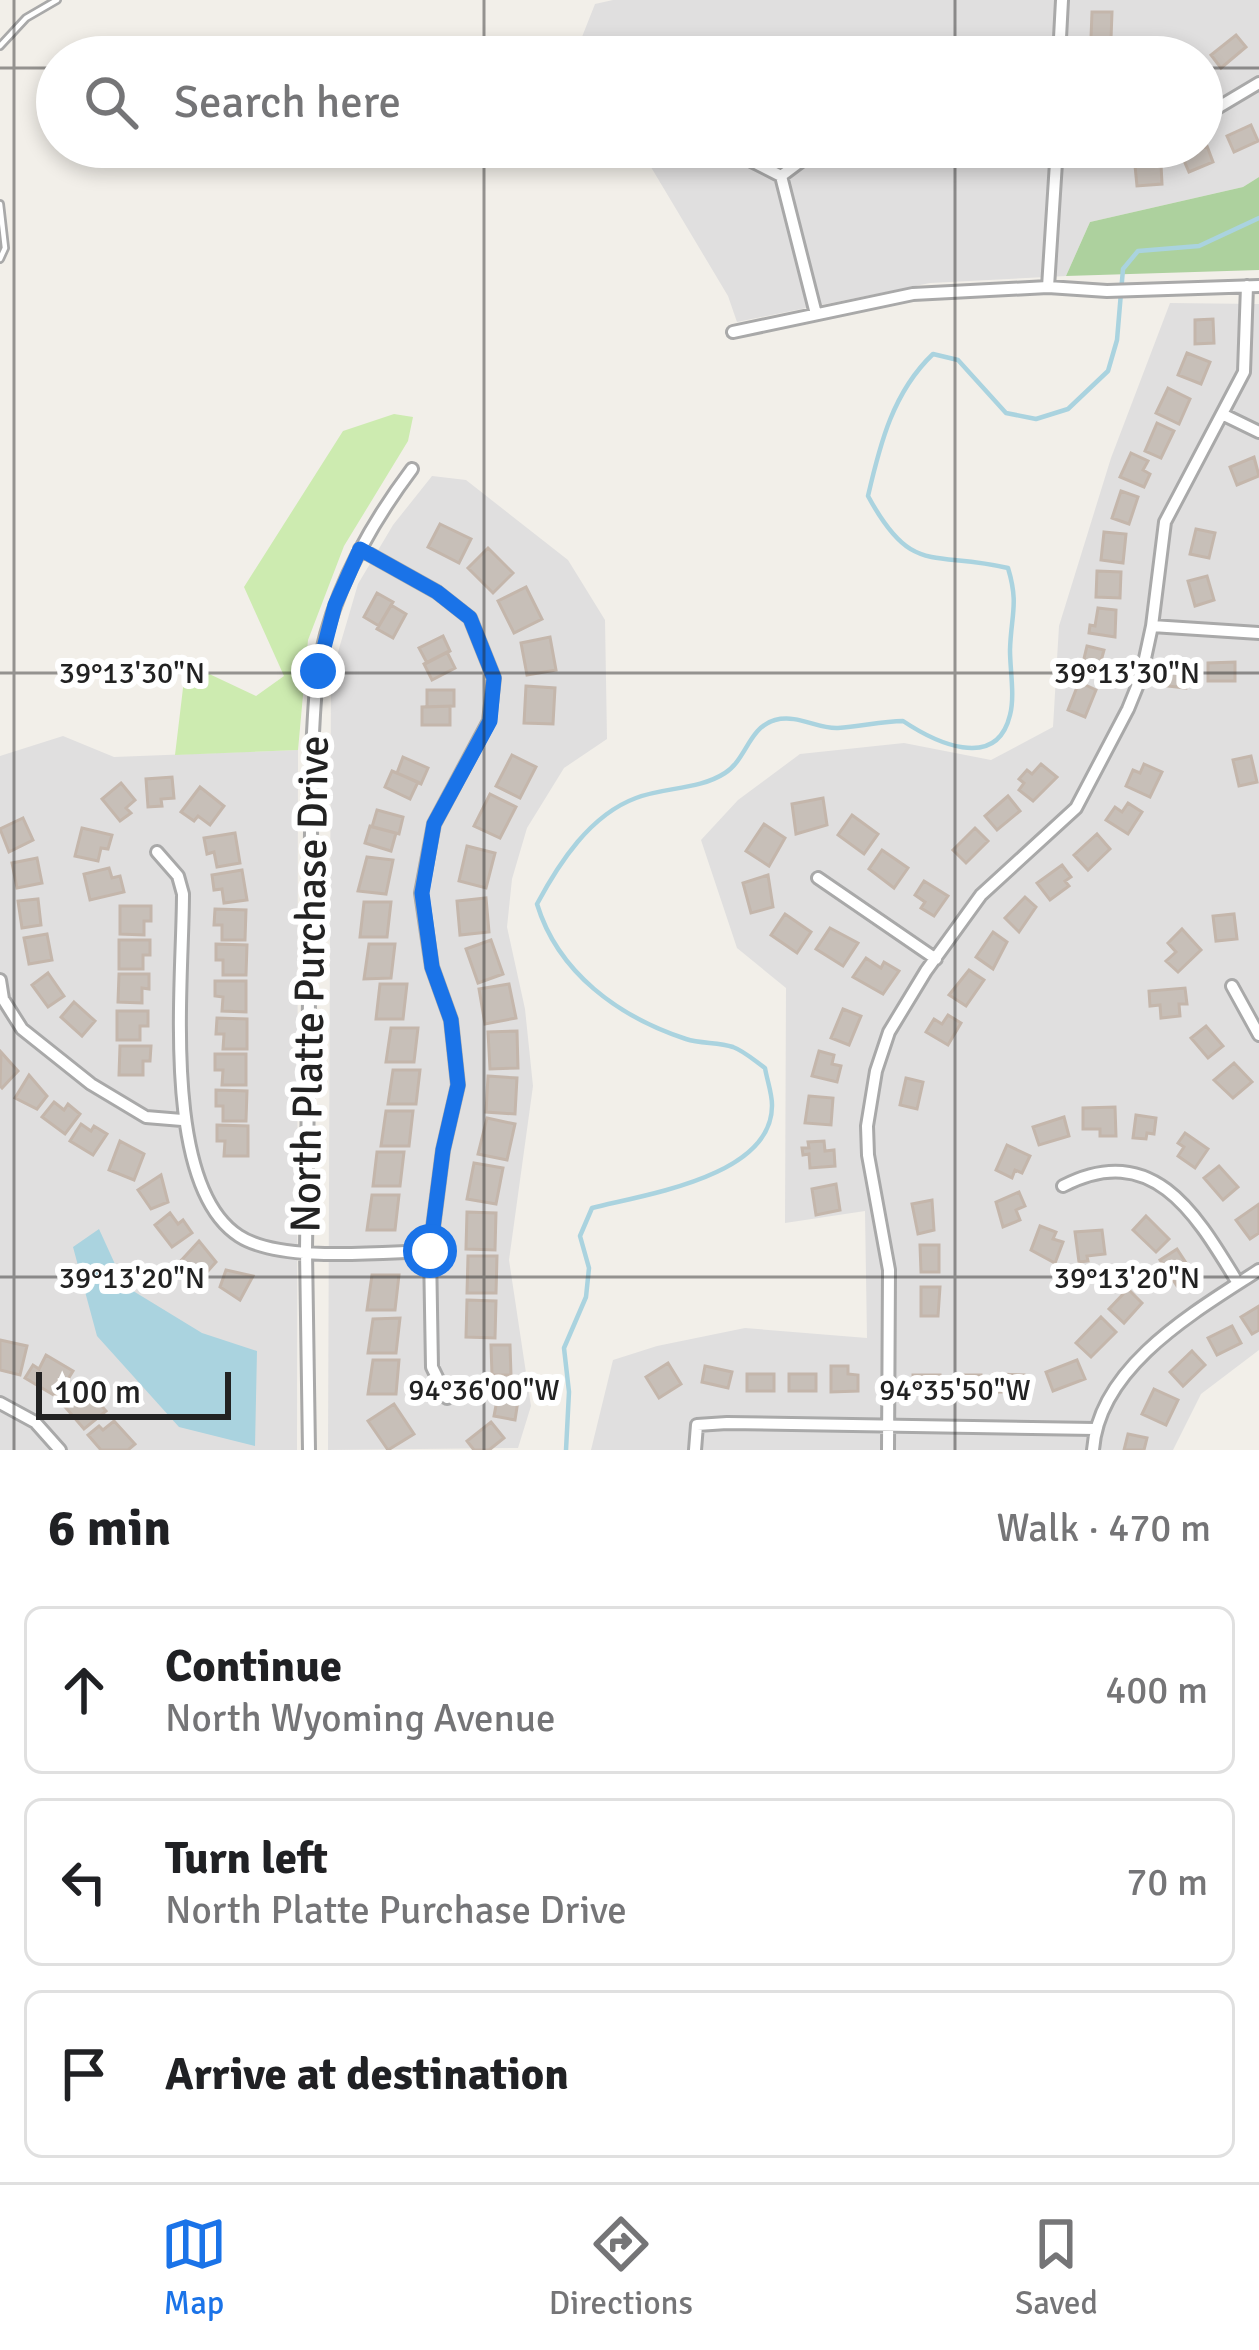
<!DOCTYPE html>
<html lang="en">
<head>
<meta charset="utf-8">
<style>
	body { margin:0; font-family:Signika,sans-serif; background:#f6f6f6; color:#202124 }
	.scale { position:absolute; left:36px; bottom:30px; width:195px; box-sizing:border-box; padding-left:12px; border:6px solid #222; border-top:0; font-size:33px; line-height:42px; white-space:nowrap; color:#222; -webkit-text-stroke:9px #fff; paint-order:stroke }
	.stop { position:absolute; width:36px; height:36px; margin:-27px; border:9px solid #1a73e8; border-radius:50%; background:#fff }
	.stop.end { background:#1a73e8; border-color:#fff; box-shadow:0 3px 12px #0008 }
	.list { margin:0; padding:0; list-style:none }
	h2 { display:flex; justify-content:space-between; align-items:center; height:156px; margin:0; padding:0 48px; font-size:51px }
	h2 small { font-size:39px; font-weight:400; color:#757577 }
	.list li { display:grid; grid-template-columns:78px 1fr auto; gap:36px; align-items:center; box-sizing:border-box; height:168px; margin:0 24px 24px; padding:0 24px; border:3px solid #e0e0e0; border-radius:18px }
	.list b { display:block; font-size:45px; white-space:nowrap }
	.list p { margin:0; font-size:39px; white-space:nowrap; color:#757577 }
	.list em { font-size:39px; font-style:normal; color:#757577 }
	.icon { flex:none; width:66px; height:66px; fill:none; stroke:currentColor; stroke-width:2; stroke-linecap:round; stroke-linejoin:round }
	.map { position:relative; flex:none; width:1259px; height:1450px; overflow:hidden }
	.search { position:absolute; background:#fff; box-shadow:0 6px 18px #0003; left:36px; right:36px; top:36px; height:132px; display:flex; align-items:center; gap:30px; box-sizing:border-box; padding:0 42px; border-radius:66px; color:#757577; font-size:45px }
	.sheet { height:732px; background:#fff }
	nav { display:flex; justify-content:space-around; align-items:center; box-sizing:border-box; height:168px; border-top:3px solid #e0e0e0; background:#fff; font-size:33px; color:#757577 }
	nav a { display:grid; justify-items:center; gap:6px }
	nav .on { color:#1a73e8 }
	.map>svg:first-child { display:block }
</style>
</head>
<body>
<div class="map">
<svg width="1259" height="1450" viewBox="0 0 1259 1450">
	<rect width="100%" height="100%" fill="#f2efe9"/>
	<path fill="#e0dfdf" d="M613 0H1259V177L1243 187 1090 222 1066 276 930 283 737 322 728 296 639 147H1202V57H584L578 47 595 4Z
		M1170 303 1259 304V1350L1201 1394 1173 1450H591L613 1360 657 1346 745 1328 867 1338 865 1211 785 1223 786 988 737 948 701 840 738 800 800 754 904 743 991 760 1053 727 1059 626 1111 458Z
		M432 476 466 480 568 560 605 620 607 739 564 768 527 828 512 879 507 927 525 1009 533 1086 509 1260 531 1406 518 1448 328 1450 331 676 358 584 393 525Z
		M63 736 114 757 298 750 297 1450H0V756Z"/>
	<path fill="#cdebb0" d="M394 414 413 417 408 441 344 546 308 640 298 750 175 755 186 663 256 696 284 676 244 587 343 431Z"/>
	<path fill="#add19e" d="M1259 177V270L1066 276 1090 222 1243 187Z"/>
	<path fill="#aad3df" d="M99 1229 125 1286 202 1333 257 1351 255 1446 179 1427 97 1336 73 1247Z"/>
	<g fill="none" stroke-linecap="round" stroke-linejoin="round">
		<path stroke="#aad3df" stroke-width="4.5" d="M566 1450 569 1392 564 1348 586 1297 589 1268 580 1236 592 1208C642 1195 773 1177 772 1105 772 1093 767 1080 765 1068 755 1061 744 1051 733 1047 718 1042 701 1044 686 1039 619 1017 558 973 537 904 559 863 590 815 636 798 664 787 699 790 725 773 746 760 749 727 775 720 798 714 817 729 838 728 860 727 881 721 903 721 933 741 996 773 1010 715 1015 696 1010 670 1010 650 1011 615 1019 604 1008 568 932 550 912 577 868 496 880 444 893 392 933 354L958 360 1006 413 1036 419 1068 409 1108 371 1117 340 1123 269 1138 251 1199 246 1259 218"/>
	</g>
	<path fill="#c7bfb8" stroke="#c4b6ab" stroke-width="3" d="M1092 12H1112L1111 39 1091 38Z
		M1236 35 1246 47 1221 68 1211 55Z
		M1251 125 1258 141 1234 152 1227 136Z
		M1207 146 1213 162 1189 172 1182 156Z
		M1161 164 1162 184 1137 186 1135 166Z
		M1213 319 1214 343 1195 344V320Z
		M1187 353 1210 362 1201 384 1178 375Z
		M1168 388 1190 399 1179 424 1156 413Z
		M1157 423 1174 431 1161 458 1145 451Z
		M1131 453 1148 461 1143 470 1150 474 1144 487 1120 477Z
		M1254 457 1259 476 1237 485 1230 467Z
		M1121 491 1138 497 1129 524 1112 518Z
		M440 524 471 539 459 563 428 547Z
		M1196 529 1215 533 1209 558 1190 554Z
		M1104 532 1126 534 1123 563 1101 560Z
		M488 548 513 573 493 593 468 568Z
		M1097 571 1121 572 1120 598 1096 597Z
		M1207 576 1214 600 1195 606 1188 581Z
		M526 587 542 619 514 633 498 601Z
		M377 593 393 602 379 626 364 617Z
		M391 605 406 614 393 638 377 629Z
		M1098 608 1116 610 1115 637 1089 633 1090 625 1095 626Z
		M443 636 450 651 427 663 419 648Z
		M550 637 556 670 527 675 521 643Z
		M1087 646 1104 650 1101 661 1109 662 1105 677 1081 671Z
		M447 652 455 668 432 680 424 664Z
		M1170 658 1196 661 1194 679H1187L1186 688 1167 686Z
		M1235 662V681H1208V663Z
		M1079 682 1096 690 1085 717 1068 710Z
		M526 686 555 688 553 724 524 723Z
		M427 690H454V706L427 707Z
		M450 706V725H422V707Z
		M512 755 536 767 520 798 496 786Z
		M1251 756 1257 782 1239 786 1233 760Z
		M403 757 428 768 421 784 397 773Z
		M1041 764 1057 777 1033 801 1019 790 1024 783 1019 779 1027 770 1032 774Z
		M1144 764 1162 772 1150 797 1126 786 1133 770 1140 773Z
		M392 771 418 782 410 799 385 787Z
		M172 777 174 798 161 799 162 806 148 807 146 779Z
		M121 783 135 800 126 808 131 813 120 821 102 799Z
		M200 787 224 806 210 825 198 816 194 821 181 812Z
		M490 794 516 807 500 838 474 826Z
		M1008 796 1020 811 997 830 985 816Z
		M823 798 827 825 796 834 792 804Z
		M1128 803 1142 812 1128 834 1106 820 1115 807 1122 812Z
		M377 810 403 817 399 834 372 827Z
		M852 815 878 834 864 854 838 835Z
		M23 818 33 840 9 852 0 829Z
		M764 824 785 838 769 866 746 851Z
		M370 826 396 833 391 851 365 843Z
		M82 828 112 835 108 849 101 848 98 861 75 856Z
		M975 828 988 841 966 863 953 850Z
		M235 833 240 863 217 867 214 852 207 854 204 838Z
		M1097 834 1110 849 1088 870 1074 855Z
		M467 846 495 853 486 888 459 881Z
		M882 850 908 868 894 888 869 869Z
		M367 857 393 860 386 894 358 891Z
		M37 858 42 883 17 888 12 863Z
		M1062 865 1071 877 1065 881 1069 886 1050 900 1037 883Z
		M109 868 112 878 120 876 124 892 90 900 84 874Z
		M242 870 247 900 224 903 222 889 214 890 212 875Z
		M768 875 773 907 751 913 743 883Z
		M924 881 948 896 934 916 921 908 925 902 915 895Z
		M1025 897 1036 907 1019 932 1005 918Z
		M486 898 489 932 460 935 457 901Z
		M38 899 41 925 22 928 18 901Z
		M364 902H391L387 937H360Z
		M120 906H151V921H144V935L120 934Z
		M215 909 246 910 245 940H222V925H214Z
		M785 914 811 932 797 953 771 935Z
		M1234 914 1237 939 1216 941 1213 916Z
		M830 928 858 943 843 966 816 949Z
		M1182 929 1201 950 1178 972 1166 961 1176 952 1168 943Z
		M993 932 1007 942 993 969 976 957Z
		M47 934 52 960 29 964 24 938Z
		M119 940H150V955H143V969H119Z
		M491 940 503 974 478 983 466 949Z
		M216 944 247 945 246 975H223V960H216Z
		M369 944H395L391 978 364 979Z
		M866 958 881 968 884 962 899 971 883 994 853 977Z
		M969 970 984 980 966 1006 949 995Z
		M48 973 64 996 48 1007 32 985Z
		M119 974H149V989L142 988V1003L118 1002Z
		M215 981H246V1012L222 1011 223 997 215 996Z
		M380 984H407L403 1019H376Z
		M509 984 516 1018 485 1024 479 989Z
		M1185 988 1187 1004H1179L1180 1016 1161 1018 1160 1005 1150 1006 1149 991Z
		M74 1002 95 1021 82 1036 61 1017Z
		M843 1009 861 1016 849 1045 831 1038Z
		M117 1011H148V1026H140V1040H117Z
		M948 1015 961 1023 948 1045 926 1032 934 1019 942 1024Z
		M217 1018 247 1019V1049H223L224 1034H216Z
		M1206 1026 1223 1046 1208 1058 1191 1038Z
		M391 1028H418L414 1062H386Z
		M517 1031 518 1068 490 1069 488 1032Z
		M120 1046H151L150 1061H143V1075H119Z
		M819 1051 834 1055 832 1064 841 1066 837 1082 812 1076Z
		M1 1052 18 1071 2 1088 0 1086Z
		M215 1054H246V1085H222L223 1070H215Z
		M1234 1063 1252 1082 1233 1098 1214 1080Z
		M393 1070H420L416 1104H388Z
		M29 1075 47 1096 37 1109 15 1098Z
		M488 1076 517 1078 515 1114 486 1112Z
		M906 1078 923 1082 917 1109 900 1105Z
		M216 1090 247 1091 246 1121H223V1106H216Z
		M809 1096 833 1098 831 1125 805 1123Z
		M54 1102 64 1110 68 1104 80 1114 65 1134 42 1117Z
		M1115 1107 1116 1136H1100V1129H1083V1108Z
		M386 1111H413L409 1146H381Z
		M1136 1115 1156 1118 1154 1134 1147 1133 1146 1139 1133 1138Z
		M1064 1117 1069 1136 1039 1145 1033 1127Z
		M487 1118 515 1124 507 1160 478 1154Z
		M81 1124 91 1131 94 1126 107 1134 93 1155 70 1141Z
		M217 1125 248 1126V1156H224L225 1141H217Z
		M1185 1133 1208 1149 1195 1168 1178 1156 1184 1147 1178 1143Z
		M120 1141 144 1154 134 1180 109 1170Z
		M824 1141 825 1151 834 1150 835 1166 810 1168 809 1154 803 1155 802 1148H809L808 1142Z
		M1007 1145 1030 1156 1022 1173 1015 1170 1012 1178 996 1170Z
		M377 1152H404L400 1186H373Z
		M474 1163 503 1168 496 1204 467 1199Z
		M1219 1166 1238 1187 1223 1200 1204 1178Z
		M161 1175 168 1202 151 1209 138 1190Z
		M836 1184 840 1210 816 1215 812 1189Z
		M1019 1192 1025 1206 1016 1210 1020 1220 1003 1227 996 1202Z
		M372 1195H399L395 1230H367Z
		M932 1200 934 1230 918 1234 912 1204Z
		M1259 1204V1233L1250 1239 1236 1220Z
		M467 1212 496 1213 495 1250 466 1249Z
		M170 1213 178 1224 183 1220 192 1233 172 1247 155 1225Z
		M1146 1216 1169 1239 1156 1252 1133 1230Z
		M1040 1226 1056 1232 1053 1239 1063 1242 1055 1263 1031 1250Z
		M1102 1230 1105 1254 1087 1256 1088 1261 1079 1262 1075 1232Z
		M199 1241 216 1262 198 1282 178 1264Z
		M920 1245H939V1272H921Z
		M1177 1249 1194 1275 1177 1286 1160 1260Z
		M468 1256H497L496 1293H467Z
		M226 1270 253 1276 240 1300 220 1287Z
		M372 1275H399L395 1310H367Z
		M921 1287H940L938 1316H921Z
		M1128 1289 1142 1303 1124 1323 1109 1309Z
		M467 1300 496 1301 495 1338 466 1337Z
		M1259 1306V1330L1252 1334 1241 1317Z
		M1101 1317 1116 1332 1091 1357 1076 1343Z
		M400 1318 396 1353H368L373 1319Z
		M1232 1326 1241 1343 1217 1355 1208 1338Z
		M0 1340 27 1346 20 1375 0 1370Z
		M491 1345H510L511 1375H492Z
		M1192 1351 1205 1365 1183 1386 1170 1372Z
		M46 1355 73 1371 57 1397 25 1378 33 1365 39 1369Z
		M373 1360H399L396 1394H368Z
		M1077 1360 1085 1379 1053 1391 1046 1372Z
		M668 1363 681 1384 659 1398 646 1377Z
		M705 1366 732 1372 728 1388 702 1382Z
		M831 1366H848V1374L858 1375V1391L831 1392Z
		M747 1374H774V1391H747Z
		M789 1374H816V1391H789Z
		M994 1374 1024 1375V1392H994Z
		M913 1375H940V1391H913Z
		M955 1375H981V1392H955Z
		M500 1384 520 1388 515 1420 494 1416Z
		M87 1389 106 1411 84 1429 60 1401 72 1392 77 1397Z
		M1154 1389 1178 1400 1166 1425 1142 1414Z
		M394 1404 414 1434 388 1450 368 1421Z
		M114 1421 135 1444 128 1450H101L88 1435 99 1426 103 1430Z
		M491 1422 504 1438 489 1450H474L467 1441Z
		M1128 1434 1147 1438 1144 1450H1124Z"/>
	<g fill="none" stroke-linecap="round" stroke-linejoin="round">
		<g stroke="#a9a9a9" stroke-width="10">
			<path id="service" d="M0 46 26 18 57 0
				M0 204 5 248 0 259"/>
		</g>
		<g stroke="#a9a9a9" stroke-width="16">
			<path id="minor" d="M1059 57 1062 0
				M1202 117 1259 83
				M724 147 781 176 816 314
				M781 176 801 161
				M1048 287 1057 147
				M733 332 913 294 1048 287 1107 291 1259 286
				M1224 415 1259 432
				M360 549 437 592 470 618 494 678 489 721 434 824 421 893 432 967 451 1020 458 1085 443 1150 430 1251 432 1367 447 1398
				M1152 626 1259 633
				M157 852 178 876 183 894C183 980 160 1185 239 1236 280 1263 382 1252 430 1251
				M818 878 936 959
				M0 980 3 999 22 1029 91 1084 146 1117 182 1120
				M1232 986 1259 1035
				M1063 1186C1154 1139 1197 1216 1238 1283
				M0 1403 35 1422 60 1450
				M309 1450 306 1251 312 748C314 723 314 697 318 673 329 597 367 529 412 469
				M695 1450 697 1425 727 1423 1095 1429
				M888 1450 889 1270 868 1155 867 1126 876 1071 889 1032 926 971 981 895 1076 808 1128 709 1141 677 1152 626 1165 522 1244 372 1247 286
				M1093 1450C1099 1366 1196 1311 1259 1270"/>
		</g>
		<use href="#service" stroke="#fff" stroke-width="4.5"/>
		<use href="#minor" stroke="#fff" stroke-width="10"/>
	</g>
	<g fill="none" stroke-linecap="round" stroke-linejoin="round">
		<path stroke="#1a73e8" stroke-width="15" d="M318 671 335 605 360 549 437 592 470 618 494 678 490 721 434 824 422 893 432 967 451 1020 458 1085 443 1150 430 1251"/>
	</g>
	<path fill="none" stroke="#222" stroke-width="3" stroke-opacity="0.45" d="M14 0V1450M484 0V57M955 0V57M0 68H57M1202 68H1259M484 147V1450M955 147V1450M0 673H1259M0 1277H1259"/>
	<g text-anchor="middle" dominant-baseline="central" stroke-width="12" stroke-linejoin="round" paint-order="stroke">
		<g font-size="42" fill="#222" stroke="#fff">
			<text transform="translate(310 984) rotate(-89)">North Platte Purchase Drive</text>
		</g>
	</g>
	<g font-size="30" text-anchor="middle" fill="#222" stroke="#fff" stroke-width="12" stroke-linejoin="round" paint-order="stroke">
		<text x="132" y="683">39°13'30"N</text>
		<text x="1127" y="683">39°13'30"N</text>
		<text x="132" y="1288">39°13'20"N</text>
		<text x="1127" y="1288">39°13'20"N</text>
		<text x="484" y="1400">94°36'00"W</text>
		<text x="955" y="1400">94°35'50"W</text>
	</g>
</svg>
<div class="scale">100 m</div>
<div class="stop" style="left:430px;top:1251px"></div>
<div class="stop end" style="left:318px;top:671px"></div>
<div class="search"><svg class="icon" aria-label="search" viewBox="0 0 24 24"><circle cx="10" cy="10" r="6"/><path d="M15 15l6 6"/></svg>Search here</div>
</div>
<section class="sheet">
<h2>6 min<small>Walk · 470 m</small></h2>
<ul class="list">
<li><svg class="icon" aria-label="ahead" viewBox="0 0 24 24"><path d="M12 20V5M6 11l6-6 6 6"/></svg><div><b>Continue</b><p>North Wyoming Avenue</p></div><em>400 m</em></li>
<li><svg class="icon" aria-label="left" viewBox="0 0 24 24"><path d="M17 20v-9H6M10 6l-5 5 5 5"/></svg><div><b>Turn left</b><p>North Platte Purchase Drive</p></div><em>70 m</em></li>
<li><svg class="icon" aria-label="arrive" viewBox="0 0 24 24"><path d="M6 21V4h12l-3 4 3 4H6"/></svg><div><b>Arrive at destination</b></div></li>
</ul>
</section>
<nav>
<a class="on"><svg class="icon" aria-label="map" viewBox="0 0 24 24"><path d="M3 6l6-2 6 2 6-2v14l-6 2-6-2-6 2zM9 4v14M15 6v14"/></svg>Map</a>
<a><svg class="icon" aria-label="directions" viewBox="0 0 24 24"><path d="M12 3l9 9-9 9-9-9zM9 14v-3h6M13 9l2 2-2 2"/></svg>Directions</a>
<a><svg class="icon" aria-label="saved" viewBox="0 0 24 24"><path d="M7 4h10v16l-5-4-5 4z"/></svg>Saved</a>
</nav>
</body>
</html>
